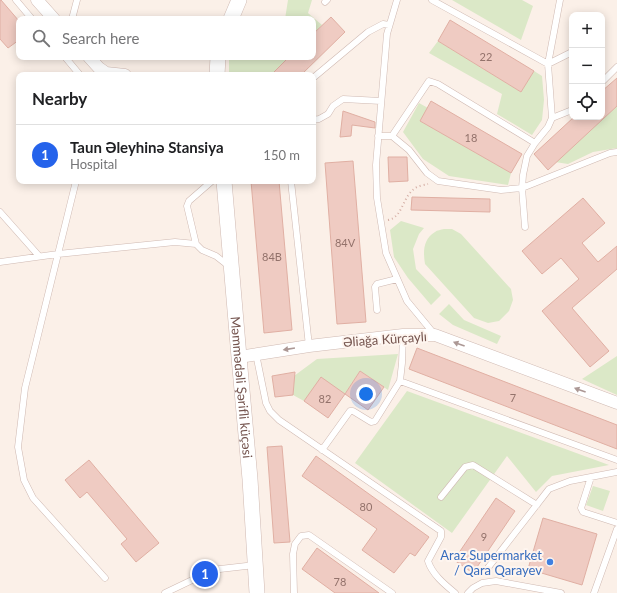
<!DOCTYPE html>
<html lang="en">
<head>
<meta charset="utf-8">
<style>
	body { margin:0; font-family:Lato,sans-serif; background:#f6f6f6; color:#202124 }
	.controls { position:absolute; right:12px; top:12px; display:grid; overflow:hidden; border-radius:8px; box-shadow:0 2px 10px #0003 }
	.controls button { width:36px; height:36px; display:grid; place-items:center; padding:0; border:0; border-bottom:1px solid #e0e0e0; background:#fff; color:#202124; font:20px sans-serif }
	.you { position:absolute; left:366px; top:394px; width:14px; height:14px; margin:-10px; border:3px solid #fff; border-radius:50%; background:#1a73e8; box-shadow:0 0 0 6px #1a73e833 }
	.badge { display:grid; place-items:center; width:26px; height:26px; border-radius:50%; background:#2563eb; color:#fff; font-size:13px; font-weight:700 }
	.pin { position:absolute; translate:-50% -50%; border:2px solid #fff; box-shadow:0 1px 4px #0006 }
	.list { margin:0; padding:0; list-style:none }
	h2 { display:flex; justify-content:space-between; align-items:center; height:52px; margin:0; padding:0 16px; font-size:17px }
	h2 small { font-size:13px; font-weight:400; color:#757577 }
	.list li { display:grid; grid-template-columns:26px 1fr auto; gap:12px; align-items:center; box-sizing:border-box; height:60px; padding:0 16px; border-top:1px solid #e0e0e0 }
	.list b { display:block; font-size:15px; white-space:nowrap }
	.list p { margin:0; font-size:13px; white-space:nowrap; color:#757577 }
	.list em { font-size:13px; font-style:normal; color:#757577 }
	.icon { flex:none; width:22px; height:22px; fill:none; stroke:currentColor; stroke-width:2; stroke-linecap:round; stroke-linejoin:round }
	.map { position:relative; flex:none; width:617px; height:593px; overflow:hidden }
	.search { position:absolute; background:#fff; box-shadow:0 2px 10px #0003; left:16px; top:16px; width:300px; height:44px; display:flex; align-items:center; gap:10px; box-sizing:border-box; padding:0 14px; border-radius:8px; color:#757577; font-size:15px }
	.panel { position:absolute; background:#fff; box-shadow:0 2px 10px #0003; left:16px; top:72px; width:300px; height:112px; border-radius:8px }
	.map>svg:first-child { display:block }
</style>
</head>
<body>
<div class="map">
<svg width="617" height="593" viewBox="0 0 617 593">
	<rect width="100%" height="100%" fill="#fbf0e8"/>
	<path fill="#dbe8c7" d="M288 0H312L308 13 322 25 313 34V19H285Z
		M452 0H522L533 6 521 40Z
		M438 41 521 92 534 71 542 76 544 100 542 120 532 135 497 114 502 94 429 53Z
		M229 57H289L271 75H229Z
		M419 103 428 108 421 121 511 173 508 185 449 176 423 159 403 132Z
		M617 106V148L593 152 568 164 555 162Z
		M401 221 424 228 419 234 413 249 416 269 441 295 431 305 408 278 394 257 390 230Z
		M444 229H452L461 234 511 289 513 300 509 311 499 321 488 323 474 318 425 264C423 252 423 239 435 232 437 230 441 230 444 229Z
		M449 304 464 320 501 336 497 344 453 325 439 314Z
		M398 354 388 390 360 371 345 394 304 401 293 395 294 376 317 359Z
		M617 356V395L582 379Z
		M407 391 609 465 552 476 536 492 507 456 452 533 355 463Z
		M593 486 610 491 603 511 586 505Z"/>
	<path fill="#efcbc2" stroke="#e0afa3" d="M0 0H1L19 21V40L8 48 0 39Z
		M331 17 345 32 301 75H271L289 57H313V34Z
		M450 20 534 71 521 92 438 41Z
		M617 78V106L548 170 534 154 574 117H602V91Z
		M431 101 522 154 511 173 420 121Z
		M343 111 375 122V128L352 125 351 136 340 137Z
		M388 157H407L408 181 389 182Z
		M353 161 366 322 337 324 325 163Z
		M251 181H279L292 330 264 333Z
		M412 197 490 199V212L411 210Z
		M583 198 605 223 582 243 598 262 617 246V269L572 308 609 351 590 367 542 311 579 279 561 258 542 274 522 251Z
		M417 348 617 425V449L409 369Z
		M360 371 384 387 368 410 345 394Z
		M295 372 293 395 275 397 272 376Z
		M321 377 345 394 328 418 304 401Z
		M282 446 290 542 274 543 267 447Z
		M316 456 429 537 415 556 410 553 394 573 362 550 377 529 302 476Z
		M89 460 159 543 136 562 121 544 127 539 87 492 80 498 65 480Z
		M496 498 515 511 473 573 454 560Z
		M543 518 597 534 582 585 528 569Z
		M317 548 379 593H335L302 569Z"/>
	<g fill="none" stroke-linecap="round" stroke-linejoin="round">
		<g stroke="#cfb9b2" stroke-width="7">
			<path id="service" d="M16 0 32 19
				M397 0 387 34 376 165 377 198 386 253 407 301 435 335
				M432 0 548 64 572 52
				M325 2 327 0
				M72 19 77 0
				M65 57 80 75
				M313 78 368 32 383 24 389 25
				M602 82 617 67
				M552 118 572 110
				M313 120 319 119 328 114 333 106 343 99 381 101
				M378 136H392L409 150 427 173 438 181 501 190 522 188 610 153 617 152
				M392 136 429 81 438 84 535 143
				M76 181 25 388 18 447 24 480 33 498 105 578
				M212 181 189 201 187 206 196 244 202 250 216 256 230 267
				M291 181 309 346
				M0 212 39 256
				M525 227 522 188 523 175 527 156 535 143 548 127 552 118 548 64 560 0
				M0 262 58 254 175 242 196 244
				M377 310 375 287 377 284 397 279
				M256 354 266 403 270 411 279 420 441 531V537L428 561C432 574 444 584 455 593
				M400 381 617 460
				M322 450 350 411H353L371 422 375 421 400 381 402 363 403 335
				M591 477 581 508 583 512 617 523
				M441 497 465 467 473 465 537 505
				M487 569 549 489 570 481 617 472
				M165 593 211 571 220 569 255 565
				M294 593 293 554 295 544 301 536 309 535 392 593
				M468 593 473 588 482 583 496 581 561 593
				M594 593 617 529"/>
		</g>
		<g stroke="#cfb9b2" stroke-width="13">
			<path id="minor" d="M37 0 54 19
				M89 57 99 68 106 73 125 75
				M239 357 309 346 403 335H435L617 403"/>
		</g>
		<g stroke="#cfb9b2" stroke-width="16">
			<g id="tertiary">
				<path d="M231 19 239 0"/>
				<path d="M217 75 218 57"/>
				<path id="s1" d="M224 181 239 357 250 479 257 593"/>
			</g>
		</g>
		<path stroke="#d4aea5" stroke-width="2" stroke-dasharray="1 3" stroke-linecap="butt" d="M388 220C403 217 402 198 414 189 417 186 424 185 428 184"/>
		<use href="#service" stroke="#fff" stroke-width="6"/>
		<use href="#minor" stroke="#fff" stroke-width="12"/>
		<use href="#tertiary" stroke="#fff" stroke-width="15"/>
	</g>
	<defs><path id="oneway-solid" d="M-6-.8H1V-3.2L6.5 0L1 3.2V.8H-6Z"/></defs>
	<g fill="#ac9895">
		<use href="#oneway-solid" transform="translate(459 344) rotate(-160)"/>
		<use href="#oneway-solid" transform="translate(289 349) rotate(171)"/>
		<use href="#oneway-solid" transform="translate(580 390) rotate(-160)"/>
	</g>
	<circle fill="#3f7fe0" stroke="#fef5ef" stroke-width="1.5" cx="550" cy="562" r="4"/>
	<g text-anchor="middle" dominant-baseline="central" stroke-width="4" stroke-linejoin="round" paint-order="stroke">
		<g font-size="11" fill="#93726b">
			<text x="486" y="56">22</text>
			<text x="471" y="137">18</text>
			<text x="345" y="242">84V</text>
			<text x="272" y="256">84B</text>
			<text x="513" y="397">7</text>
			<text x="325" y="398">82</text>
			<text x="366" y="506">80</text>
			<text x="484" y="536">9</text>
			<text x="340" y="581">78</text>
		</g>
		<g font-size="13" fill="#74544e" stroke="#fef5ef">
			<text transform="translate(385 339) rotate(-4)">Əliağa Kürçaylı</text>
			<text stroke="none"><textPath href="#s1" startOffset="207">Məmmədəli Şərifli küçəsi</textPath></text>
		</g>
		<g font-size="13" fill="#366cbe" stroke="#fef5ef" text-anchor="end">
			<text x="542" y="555">Araz Supermarket<tspan x="542" dy="15">/ Qara Qarayev</tspan></text>
		</g>
	</g>
</svg>
<div class="controls">
<button>+</button>
<button>−</button>
<button><svg class="icon" aria-label="locate" viewBox="0 0 24 24"><circle cx="12" cy="12" r="6"/><path d="M12 2v4M12 18v4M2 12h4M18 12h4"/></svg></button>
</div>
<div class="you"></div>
<div class="pin badge" style="left:205px;top:574px">1</div>
<div class="search"><svg class="icon" aria-label="search" viewBox="0 0 24 24"><circle cx="10" cy="10" r="6"/><path d="M15 15l6 6"/></svg>Search here</div>
<section class="panel">
<h2>Nearby<small></small></h2>
<ul class="list">
<li><span class="badge">1</span><div><b>Taun Əleyhinə Stansiya</b><p>Hospital</p></div><em>150 m</em></li>
</ul>
</section>
</div>
</body>
</html>
